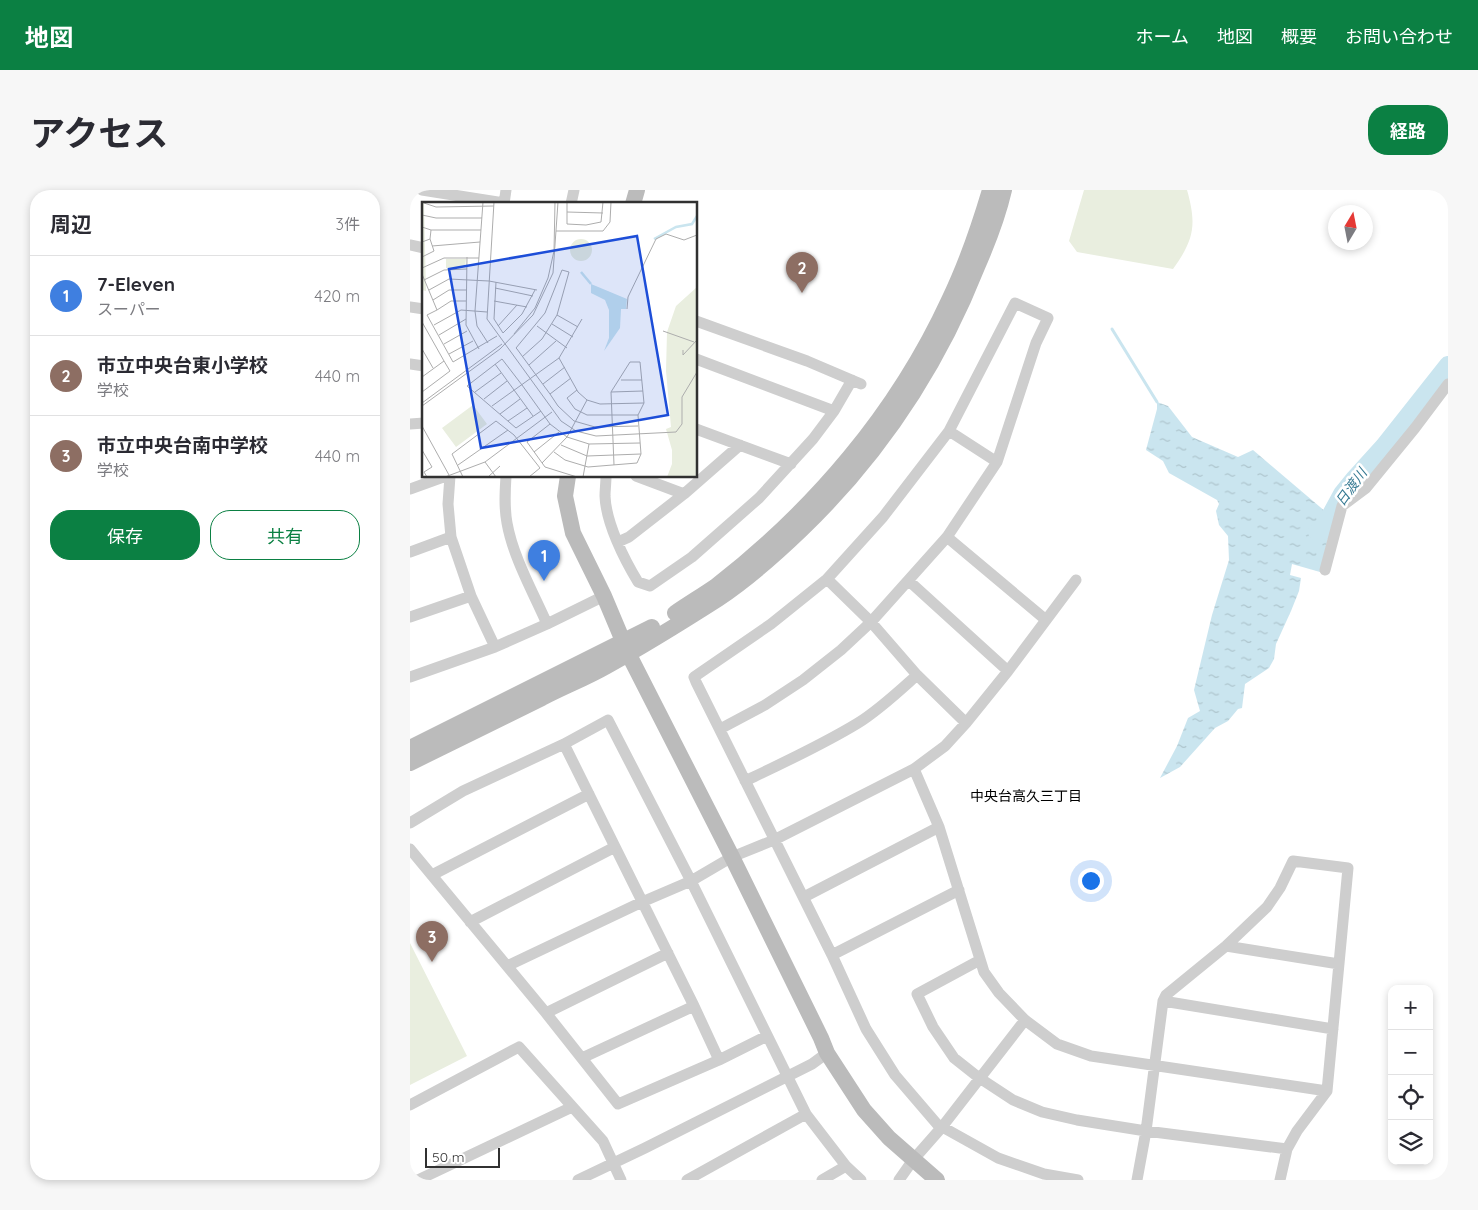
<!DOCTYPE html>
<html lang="ja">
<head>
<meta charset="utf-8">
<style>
	body { margin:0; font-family:Quicksand,"Noto Sans JP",sans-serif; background:#f7f7f7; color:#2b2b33 }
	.controls { position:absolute; right:15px; bottom:15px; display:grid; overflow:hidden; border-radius:10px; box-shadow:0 2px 8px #0003 }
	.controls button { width:45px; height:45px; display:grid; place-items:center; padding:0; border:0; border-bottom:1px solid #e1e1e2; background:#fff; color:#2b2b33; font:25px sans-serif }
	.compass { position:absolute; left:918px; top:15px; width:45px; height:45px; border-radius:50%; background:#fff; box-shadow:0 2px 8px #0003; rotate:10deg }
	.scale { position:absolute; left:15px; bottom:12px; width:75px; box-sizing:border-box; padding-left:5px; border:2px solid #313131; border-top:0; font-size:14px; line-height:18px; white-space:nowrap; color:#313131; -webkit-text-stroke:4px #fff; paint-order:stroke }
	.you { position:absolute; left:680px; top:690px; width:18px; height:18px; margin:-12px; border:4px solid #fff; border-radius:50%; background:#1a73e8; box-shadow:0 0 0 8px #1a73e833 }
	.badge { display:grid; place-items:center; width:32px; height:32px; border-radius:50%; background:#0b8043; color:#fff; font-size:16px; font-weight:700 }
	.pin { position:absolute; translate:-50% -41px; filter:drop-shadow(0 1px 2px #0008) }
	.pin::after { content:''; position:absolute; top:26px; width:18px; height:15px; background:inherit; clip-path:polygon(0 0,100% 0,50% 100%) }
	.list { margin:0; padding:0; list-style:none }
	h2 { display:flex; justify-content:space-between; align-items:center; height:65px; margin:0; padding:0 20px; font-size:21px }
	h2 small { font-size:16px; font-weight:400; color:#7c7c81 }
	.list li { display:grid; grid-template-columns:32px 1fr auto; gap:15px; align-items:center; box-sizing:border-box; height:80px; padding:0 20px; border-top:1px solid #e1e1e2 }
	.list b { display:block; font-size:19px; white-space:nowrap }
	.list p { margin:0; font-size:16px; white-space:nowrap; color:#7c7c81 }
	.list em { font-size:16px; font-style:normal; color:#7c7c81 }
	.actions { display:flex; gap:10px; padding:15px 20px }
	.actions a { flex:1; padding:11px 0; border:1px solid #0b8043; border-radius:20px; text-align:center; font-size:18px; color:#0b8043 }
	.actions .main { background:#0b8043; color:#fff }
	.icon { flex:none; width:28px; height:28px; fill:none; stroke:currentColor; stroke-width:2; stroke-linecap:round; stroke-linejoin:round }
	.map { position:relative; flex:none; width:1038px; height:990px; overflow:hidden; border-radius:20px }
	header { display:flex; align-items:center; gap:30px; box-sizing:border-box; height:70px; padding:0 25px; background:#0b8043; color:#fff }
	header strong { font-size:24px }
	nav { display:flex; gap:28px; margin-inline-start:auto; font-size:18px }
	.intro { display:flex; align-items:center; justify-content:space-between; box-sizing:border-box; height:120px; padding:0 30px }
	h1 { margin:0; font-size:35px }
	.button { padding:12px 22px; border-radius:20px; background:#0b8043; color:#fff; font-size:18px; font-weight:700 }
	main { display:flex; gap:30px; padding:0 30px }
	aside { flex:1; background:#fff; border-radius:20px; box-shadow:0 2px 8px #0003 }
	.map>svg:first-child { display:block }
</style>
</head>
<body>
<header>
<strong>地図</strong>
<nav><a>ホーム</a><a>地図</a><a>概要</a><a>お問い合わせ</a></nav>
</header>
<div class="intro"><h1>アクセス</h1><a class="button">経路</a></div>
<main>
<aside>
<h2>周辺<small>3件</small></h2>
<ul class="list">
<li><span class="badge" style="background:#3f7fe0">1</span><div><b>7-Eleven</b><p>スーパー</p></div><em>420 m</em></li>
<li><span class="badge" style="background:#8d6e63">2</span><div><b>市立中央台東小学校</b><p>学校</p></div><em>440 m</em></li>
<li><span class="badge" style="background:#8d6e63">3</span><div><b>市立中央台南中学校</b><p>学校</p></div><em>440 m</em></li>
</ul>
<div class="actions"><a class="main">保存</a><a>共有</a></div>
</aside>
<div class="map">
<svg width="1038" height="990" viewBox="0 0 1038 990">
	<defs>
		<pattern id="water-ripples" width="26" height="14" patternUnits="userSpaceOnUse" patternTransform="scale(1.25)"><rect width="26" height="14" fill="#cae5ef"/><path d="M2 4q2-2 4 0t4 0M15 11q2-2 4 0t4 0" fill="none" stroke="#aec5cd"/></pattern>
	</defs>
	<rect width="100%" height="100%" fill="#fff"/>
	<path fill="#e9eedf" d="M674 0H777C787 35 784 50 763 79L667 62 659 51Z
		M0 753 57 866 0 895Z"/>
	<path fill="url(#water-ripples)" d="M747 212 758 216 782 247 828 267 843 260 923 328 910 382 882 374 880 385 891 388 889 401 881 421 866 454 864 469 859 478 835 494 832 518 828 519 818 531 805 538 770 577 750 588 767 556 778 528 790 521 784 500 802 425 819 370 818 346 809 335 806 321 809 314 807 310 759 283 753 271 736 260 747 219Z"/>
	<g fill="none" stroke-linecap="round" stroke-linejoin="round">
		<path stroke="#cae5ef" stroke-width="3" d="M702 139 747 212"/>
		<path stroke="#cae5ef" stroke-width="18" d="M907 342 912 341 932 304 945 288 974 256 1038 175"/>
		<path stroke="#cecece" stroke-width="11" d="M12 0 94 13
			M94 14 96 0
			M161 14 164 0
			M0 55 14 58
			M0 117 14 119
			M286 131 397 171 451 194
			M286 169 424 221
			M0 174 14 176
			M0 234 14 233
			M286 239 381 274
			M539 241 587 272
			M40 286 38 314 41 347 61 406 85 457
			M96 286C95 302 94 317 97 333 103 367 123 402 137 434
			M196 286C196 293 195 300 195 306 196 333 214 369 228 392L240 396 282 367 349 308 403 249 424 221 442 190
			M226 286 274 304
			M0 299 36 286
			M537 347 636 430
			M208 352 219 347 274 304 330 255
			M0 362 41 347
			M915 380 932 316 956 298 1005 238 1038 194
			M417 389 461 432 507 485 556 533
			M499 391 598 481
			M0 427 61 406
			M0 487 85 457 137 434 194 406
			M310 539 355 515 393 490 431 460 461 432 537 347 587 272 626 153 638 128 605 113 539 241 473 327 417 389 361 434 284 487 286 492 422 765 456 839 485 885 527 934 588 968 634 984 668 990
			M154 554 284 816 309 870
			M504 579 529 637 574 782 589 803 615 830 647 854 681 866 917 901
			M335 591C373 573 412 555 448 533 469 520 488 502 507 485
			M0 633 53 601 154 554 198 530 281 691 396 924 436 976 451 990
			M0 659 136 823 208 914 309 870 357 846
			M22 685 179 604
			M394 707 529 637
			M60 732 205 657
			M816 756 929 774
			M422 765 549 700
			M570 770 507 804 523 837 544 868 568 887 603 910 632 922 667 930 736 941 877 959
			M97 776 232 712 281 691 322 667 364 650 504 579 535 556 556 533 598 481 666 390
			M753 811 923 839
			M136 823 258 763
			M172 868 284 816
			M0 915 109 857 193 951 211 990
			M8 990 162 917
			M168 990 235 958 402 874 417 863
			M277 990 396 924
			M412 990 436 976
			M489 990 503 970 532 937 615 830
			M727 990 736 941 753 811 756 805 816 756 857 717 870 698 883 671 938 678 917 901 887 941 877 959 870 990"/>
		<path stroke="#bbb" stroke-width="16" d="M223 14 227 0
			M158 286 155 306 163 343 194 406 218 463 322 667 411 848 417 863 454 920 479 948 527 990
			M265 423C278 414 293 405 306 396 404 320 487 223 539 110 556 75 569 37 580 0
			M0 558 242 437
			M0 573C44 551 88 530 132 508 153 497 176 488 197 476 235 455 272 432 308 409 338 389 365 365 391 340 469 265 527 178 567 77 578 52 588 26 594 0"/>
	</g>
	<g text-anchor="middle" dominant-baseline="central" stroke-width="5" stroke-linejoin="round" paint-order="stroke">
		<g font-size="14" font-style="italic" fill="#367a93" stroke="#fff">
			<text transform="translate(941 297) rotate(-54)">日渡川</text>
		</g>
		<g font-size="14" fill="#000" stroke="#fff">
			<text x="616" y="606">中央台高久三丁目</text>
		</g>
	</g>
	<g transform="translate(12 12)">
		<rect width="275" height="275" fill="#fff"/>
		<path d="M0 0H2L4 89 0 88ZM275 85V275H245L250 262V248L244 227 249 225 244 169 245 130 254 104Z" fill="#e9eedf"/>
		<path d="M24 57H44L43 65 24 66Z" fill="#e9eedf"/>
		<path d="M148 48a11 11 0 1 1 22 0a11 11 0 1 1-22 0ZM51 203 65 222 34 245 20 226Z" fill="#e9eedf"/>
		<path d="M169 82 205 97 204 107H199L198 126 182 149 187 136V108L183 98 169 91Z" fill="#cae5ef"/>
		<path fill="none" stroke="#cae5ef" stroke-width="2.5" d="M232 37 254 25 270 22 275 14M159 70 169 82"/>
		<path fill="none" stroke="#adadad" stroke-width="1" d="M61 0 53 109 55 124 66 141M72 0 65 117 139 219 154 229 174 234 254 230 260 222V195L275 170M145 0V22L164 23 179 20 181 0M2 1 14 5 72 4M145 10 181 11M0 13 14 16H60M0 25 9 28H59M134 29H181L188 20 189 0M0 40 8 37 9 28M10 44 58 40M0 55 12 49 8 37M45 55 44 123 57 147M0 66 22 56H57M0 72 15 108 5 113 31 160 75 134M2 78 22 68 45 67M74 80 72 117 81 131 100 112 113 88M73 86 111 94M7 88 27 77 67 79 115 88M11 98 27 88H45M72 99 105 105M205 107 206 95 234 37 244 32 262 38 275 33M15 108 29 99H44M135 113 156 125M0 120 22 159M130 122 151 135M12 123 39 108 65 110M76 124 95 103M115 124 145 146M241 129 272 140M92 132 113 106 126 76 132 49 133 0M17 133 44 117M22 142 45 129M0 147 11 166M261 148V153L275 138M27 152 51 139M100 155 120 137 135 113 147 70 140 68 123 111 94 146 95 147 114 173 128 192 136 204 152 219 173 225 216 224M137 156 156 190 165 198 178 202 222 201M73 162 111 214M107 163 134 139M0 175 22 159 28 169 0 190M199 178H220M121 182 143 165M155 188 145 196 153 207 165 213H216M53 190 79 171M189 190 221 189M128 192 149 176M62 197 85 179M0 201 80 142M0 204 78 147 111 113 131 71 136 0M70 204 137 156 160 117M119 209 94 226 45 184 80 157 100 183 128 222 145 235 167 242 218 241M78 212 98 197M86 219 105 206M128 222 105 240 123 265 155 275M0 224 27 273M139 243 165 254 219 252M0 248 10 265 2 270 5 275M112 250 137 230M132 250 143 258 166 265 215 261 219 252 216 213 222 201 218 160H208L189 190 192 263M63 260 74 275M120 261 145 235 165 198M36 263 86 228M23 275 63 260 130 210M41 275 30 252 74 219 92 233 118 266 107 275M66 275 78 264M161 275 167 242"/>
		<path fill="#1d4ed8" fill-opacity="0.15" stroke="#1d4ed8" stroke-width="2.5" d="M215 34 246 213 59 246 27 67Z"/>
		<rect width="275" height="275" fill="none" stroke="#313131" stroke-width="2.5"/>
	</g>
</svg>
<div class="controls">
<button>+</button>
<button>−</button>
<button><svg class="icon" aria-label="locate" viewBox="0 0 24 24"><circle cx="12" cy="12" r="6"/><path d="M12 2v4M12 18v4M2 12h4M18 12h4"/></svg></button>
<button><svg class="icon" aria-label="layers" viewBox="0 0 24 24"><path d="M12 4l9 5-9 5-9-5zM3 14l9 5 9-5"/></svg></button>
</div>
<svg class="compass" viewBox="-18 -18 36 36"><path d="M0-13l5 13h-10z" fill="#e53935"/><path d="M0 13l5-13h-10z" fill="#7c7c81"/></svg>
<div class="scale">50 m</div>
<div class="you"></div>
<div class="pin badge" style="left:134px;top:391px;background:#3f7fe0">1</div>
<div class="pin badge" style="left:392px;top:103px;background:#8d6e63">2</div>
<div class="pin badge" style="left:22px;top:772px;background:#8d6e63">3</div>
</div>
</main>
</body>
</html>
